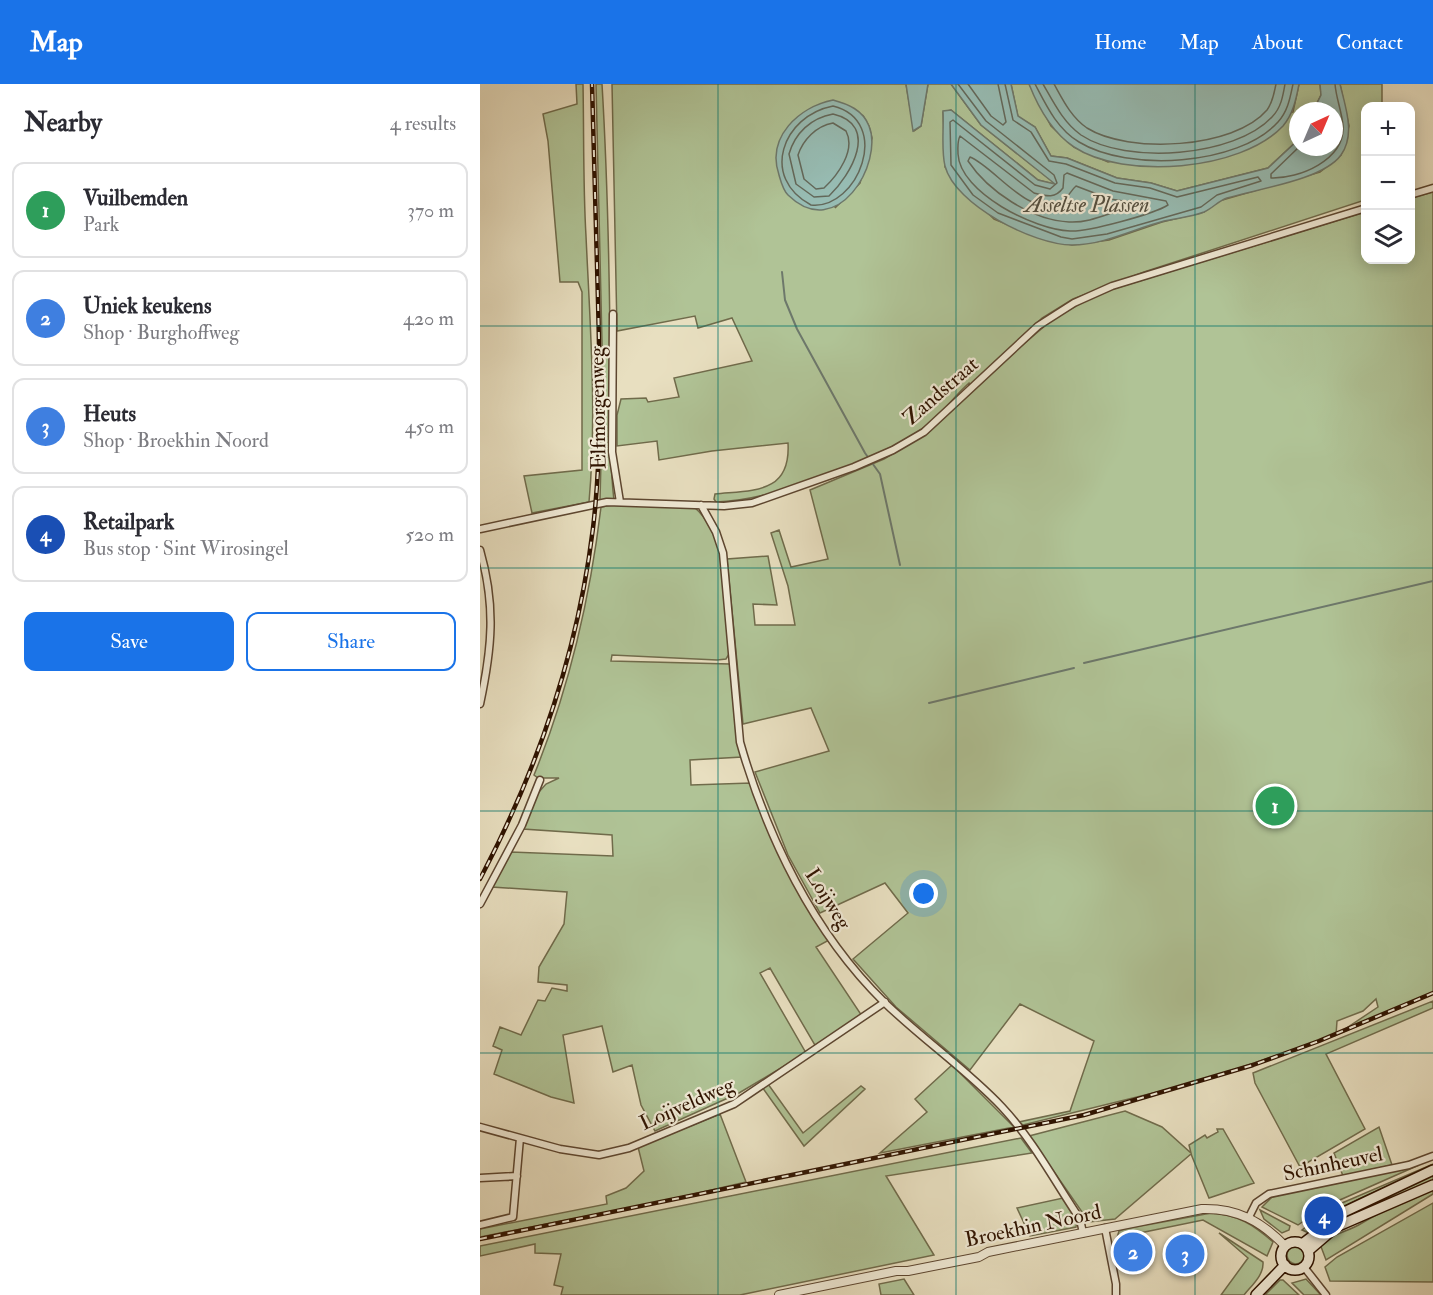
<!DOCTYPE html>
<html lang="en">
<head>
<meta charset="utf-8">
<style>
	body { margin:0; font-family:"IM FELL Double Pica",serif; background:#f7f7f7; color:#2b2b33 }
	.controls { position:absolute; right:18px; top:18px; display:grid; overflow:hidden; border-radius:12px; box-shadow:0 3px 15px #0003 }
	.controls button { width:54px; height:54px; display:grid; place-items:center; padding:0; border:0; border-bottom:2px solid #e1e1e2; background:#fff; color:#2b2b33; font:30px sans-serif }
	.compass { position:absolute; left:809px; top:18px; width:54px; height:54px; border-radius:50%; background:#fff; box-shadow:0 3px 15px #0003; rotate:44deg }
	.you { position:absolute; left:444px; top:810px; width:21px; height:21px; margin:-15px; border:4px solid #fff; border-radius:50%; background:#1a73e8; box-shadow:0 0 0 9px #1a73e833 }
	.badge { display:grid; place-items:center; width:39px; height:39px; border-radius:50%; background:#1a73e8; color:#fff; font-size:20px; font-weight:700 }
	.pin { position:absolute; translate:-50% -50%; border:3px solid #fff; box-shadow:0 2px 6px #0006 }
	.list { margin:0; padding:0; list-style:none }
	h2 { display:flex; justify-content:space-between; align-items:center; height:78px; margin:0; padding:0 24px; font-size:26px }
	h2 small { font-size:20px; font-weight:400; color:#7c7c81 }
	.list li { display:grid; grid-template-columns:39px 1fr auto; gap:18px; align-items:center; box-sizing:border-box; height:96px; margin:0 12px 12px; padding:0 12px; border:2px solid #e1e1e2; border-radius:12px }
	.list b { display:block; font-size:22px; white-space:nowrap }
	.list p { margin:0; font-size:20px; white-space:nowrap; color:#7c7c81 }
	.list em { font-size:20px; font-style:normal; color:#7c7c81 }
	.actions { display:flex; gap:12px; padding:18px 24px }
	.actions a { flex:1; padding:14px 0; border:2px solid #1a73e8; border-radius:12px; text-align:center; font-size:21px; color:#1a73e8 }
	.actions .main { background:#1a73e8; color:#fff }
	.icon { flex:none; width:33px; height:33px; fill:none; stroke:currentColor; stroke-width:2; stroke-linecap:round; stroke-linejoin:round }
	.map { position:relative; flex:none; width:953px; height:1211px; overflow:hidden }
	header { display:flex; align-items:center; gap:36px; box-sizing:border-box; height:84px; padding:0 30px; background:#1a73e8; color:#fff }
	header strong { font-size:28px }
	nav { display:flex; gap:33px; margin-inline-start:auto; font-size:21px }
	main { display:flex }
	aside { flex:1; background:#fff }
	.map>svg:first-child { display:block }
</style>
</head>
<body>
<header>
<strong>Map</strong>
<nav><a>Home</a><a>Map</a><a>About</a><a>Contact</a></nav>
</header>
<main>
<aside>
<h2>Nearby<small>4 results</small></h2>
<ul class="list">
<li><span class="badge" style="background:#2e9e5b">1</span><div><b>Vuilbemden</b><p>Park</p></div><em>370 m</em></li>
<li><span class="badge" style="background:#3f7fe0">2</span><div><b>Uniek keukens</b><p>Shop · Burghoffweg</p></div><em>420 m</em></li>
<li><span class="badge" style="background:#3f7fe0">3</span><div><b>Heuts</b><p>Shop · Broekhin Noord</p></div><em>450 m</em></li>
<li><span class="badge" style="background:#1a4fb4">4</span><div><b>Retailpark</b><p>Bus stop · Sint Wirosingel</p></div><em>520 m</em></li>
</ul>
<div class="actions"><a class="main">Save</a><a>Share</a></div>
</aside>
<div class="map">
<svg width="953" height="1211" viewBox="0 0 953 1211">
	<rect width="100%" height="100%" fill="#e8dfc0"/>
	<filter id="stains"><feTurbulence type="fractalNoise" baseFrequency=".00333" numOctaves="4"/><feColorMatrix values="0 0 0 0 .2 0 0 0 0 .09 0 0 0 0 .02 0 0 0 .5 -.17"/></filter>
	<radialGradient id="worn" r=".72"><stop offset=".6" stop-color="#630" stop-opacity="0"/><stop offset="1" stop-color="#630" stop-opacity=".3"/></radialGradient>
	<path fill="#b0c396" stroke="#706b4b" stroke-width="1.5" fill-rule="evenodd" d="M96 0H103C104 50 103 101 106 152 110 240 117 329 109 418L52 429 44 392 102 386V208L98 198H80L68 57 63 30 97 20Z
		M116 0H122C127 84 129 168 130 252 131 307 128 362 134 417L120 416 123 302Z
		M132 0H426L434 47 441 42 448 0H471L501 41 577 101 558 96 471 26 463 28 465 83 471 92 514 135 555 152 592 161 629 156 682 138 724 128 739 117 840 88 861 71 869 42 860 0H902V22H886L885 116 664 188 593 215 562 234 490 302 489 299C474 312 463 329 447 341 403 375 292 417 236 418L234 415 235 410C273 406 311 410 308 359L232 367 179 376 177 357 137 362V331L141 315 166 314 168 318 199 313 194 294 272 277 252 234 218 244 215 232 137 247ZM383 32 389 42 392 54 380 99 355 124Z
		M531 0H549L571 42 594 63 628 78 813 28 819 0H840L841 11 833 27H818V56L788 84 697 107 671 99 637 94 587 74 571 72 555 43 538 33Z
		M953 108V910L856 951 718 998 543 1041 539 1038 590 1027 614 957 540 920 490 986 416 923 373 875 428 829 405 799 340 829 308 771 275 688 349 667 331 624 263 640 247 475 288 472 297 521 273 520 275 541H315L308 502 291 449 299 446 311 483 348 475 330 406 404 375 448 349 539 264 573 235 603 218 633 205 885 128 886 176H930L931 114ZM896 915 898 923 856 951 857 937 883 927Z
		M138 420 214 423C250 452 246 529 249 570L246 575 237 576 132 571 131 577 250 580 256 649 262 673 210 676 211 701 271 699 309 787 351 855 336 863 382 932 336 963 290 884 280 889 326 969 259 1009 175 1047 161 1021 152 981 133 988 122 942 83 951 94 1019 71 1013 14 990 22 966 13 962 20 943 41 951 58 916 65 917 72 904 87 907V901L58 898 59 883 84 840 87 808 12 803 31 768 133 772 132 751 43 745 58 709 66 700 79 694H58L54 691C89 605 110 515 121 423Z
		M953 917V924L846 970 885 1045 820 1083 775 999 773 989Z
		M472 981 534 1043 400 1069 447 1028 435 1015Z
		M288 1000 323 1049 381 1002 385 1005 324 1062 282 1003Z
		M645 1027 682 1043 711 1069 709 1061 725 1051 727 1054 738 1048 737 1045H743L774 1099 729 1114 711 1070 635 1135 609 1138 549 1052Z
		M240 1030 266 1098 179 1118 0 1153V1145L127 1120 126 1112 146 1104 164 1087 158 1063Z
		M899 1043 912 1081 863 1092 854 1069Z
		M541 1054 552 1069 406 1092 454 1171 260 1211H81L83 1203 74 1201 81 1170 55 1169V1160L0 1172V1162Z
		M953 1080V1083C915 1101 855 1119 829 1149L822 1146 848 1125Z
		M939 1081 844 1123 818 1141 782 1123 792 1113 803 1110Z
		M953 1089V1098L847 1142 854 1137Z
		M953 1104V1110L846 1176 840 1160C853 1149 868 1148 882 1139 905 1125 928 1115 953 1104Z
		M583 1114 597 1135 596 1143 550 1152 537 1124Z
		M953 1119V1198L850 1197 845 1183 857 1173Z
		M780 1126 810 1142 809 1146 802 1149 784 1135Z
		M731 1129C758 1131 773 1140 793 1158L787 1172 723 1136 650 1151 636 1157 639 1147 645 1145Z
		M739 1149 783 1178C784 1191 772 1201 764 1211H741L768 1174Z
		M807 1171a9 9 0 1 1 18 0a9 9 0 1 1-18 0Z
		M424 1195 434 1211H401L399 1200Z
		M826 1195 840 1210V1211H824L812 1199Z
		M800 1196H803L819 1211H785Z"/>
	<path fill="#97bcb3" stroke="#6d786b" stroke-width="1.5" d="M426 0H448L441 42 433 47Z
		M471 0H531L538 32 555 43 571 72 587 74 637 94 671 99 697 107 788 84 818 56V63H854V27H833L841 11 840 0H860C865 22 876 50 861 71 843 96 777 105 747 114 738 117 733 124 724 128 712 133 697 134 684 137 653 145 624 161 592 161 554 161 475 121 465 82 461 66 464 44 463 27L471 26 558 96 575 100 501 41Z
		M549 0H819C816 16 813 30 803 42 761 87 644 96 594 63 573 49 558 23 549 0Z
		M353 16C368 20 383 26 389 42 404 79 357 159 308 111 303 106 301 98 299 91 286 53 319 23 353 16Z"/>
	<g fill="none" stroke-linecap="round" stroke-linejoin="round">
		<path stroke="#63685a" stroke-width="1.5" d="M478 0 506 37 574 91 577 99 570 105 555 101 473 36 470 38 471 81 493 111 518 129 581 153 592 155 627 150 721 123 737 111 781 97 778 93 697 113 670 104 635 99 586 80 569 77 551 48 533 36 525 0
			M488 0 511 32 523 41 526 38 518 0
			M555 0C566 21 577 45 599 58 648 88 758 82 798 38 808 27 810 14 813 0
			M563 0C574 19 583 38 601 51 646 81 755 73 792 33 801 24 803 12 805 0
			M574 0C583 16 591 33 607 44 648 70 754 65 787 26 793 18 794 9 796 0
			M353 22C413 37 378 126 331 121 280 94 302 32 353 22Z
			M353 30C400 41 371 91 349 112L334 113 316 100 309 70C315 49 331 34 353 30Z
			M353 39 366 47C376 66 358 91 344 104L336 105 324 95 318 71C323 56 336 42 353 39Z
			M480 52 554 109C566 112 575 115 583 104L584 91 587 89 633 107 686 117 688 121C674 130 608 148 590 147 555 146 480 109 478 70 478 64 477 58 480 52Z
			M819 63 791 90V94C819 95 865 76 863 42 862 28 856 14 855 0
			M490 73C515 83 548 134 580 119 588 115 590 107 596 102L630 115 650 118 652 122C647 125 641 126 635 128 620 133 605 139 589 138 551 136 508 107 488 77Z"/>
		<path stroke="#6d786b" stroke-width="2" d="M302 188 305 216 317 245 385 369 400 390 420 481
			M604 579 953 497
			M449 619 594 584"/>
		<g stroke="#5d4630" stroke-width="9">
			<path id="minor" d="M930 111 953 104
				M133 230 132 368 140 418
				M221 421 236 448 243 469 260 658C287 753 333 848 404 918 442 955 486 985 522 1023 553 1056 575 1098 600 1135L603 1149
				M0 445 127 418 244 422 272 419 374 383 413 366 444 348 558 242 594 219 632 202 886 124
				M0 466C16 522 12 564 0 620
				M0 820 42 741 60 696
				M0 1043 80 1065 119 1071 149 1064 254 1020 405 918
				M0 1094 37 1092
				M769 1133 776 1119 789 1110 929 1081 953 1072
				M0 1141 33 1133 40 1054
				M625 1144 636 1200V1211
				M824 1183 846 1211"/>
		</g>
		<g stroke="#5d4630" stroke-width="10">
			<path id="tertiary" d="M299 1211 416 1187H428L499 1173 508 1168 722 1125C757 1124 781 1137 805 1162"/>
		</g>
		<g stroke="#2f1300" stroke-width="12">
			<path id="secondary" d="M801 1172a14 14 0 1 1 28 0a14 14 0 1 1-28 0Z
				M822 1160 864 1128 953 1086
				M828 1167 856 1143 953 1101
				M776 1211 805 1181"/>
		</g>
		<use href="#minor" stroke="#f0ead6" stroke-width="6"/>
		<use href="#tertiary" stroke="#f0ead6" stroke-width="8"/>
		<use href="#secondary" stroke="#f0ead6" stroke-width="9"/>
		<g stroke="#2f1300" stroke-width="4.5">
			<path id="rail" d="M0 795C58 685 98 567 113 444 122 368 120 293 118 217 116 145 114 72 112 0
				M0 1155 604 1031 773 981 839 957 953 909"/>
		</g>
		<use href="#rail" stroke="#f0ead6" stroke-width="2" stroke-dasharray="7" stroke-linecap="butt"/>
	</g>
	<path fill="none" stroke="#0f766e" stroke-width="1.5" stroke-opacity="0.55" d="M238 0V1211M476 0V1211M715 0V1211M0 242H953M0 484H953M0 727H953M0 969H953"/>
	<g text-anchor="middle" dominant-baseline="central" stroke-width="4.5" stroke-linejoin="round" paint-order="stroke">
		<g font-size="21" fill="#2f1300" stroke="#f0ead6">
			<text transform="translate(461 307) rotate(-41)">Zandstraat</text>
			<text transform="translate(118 324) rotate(-91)">Elfmorgenweg</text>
			<text transform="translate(348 815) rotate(58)">Loijweg</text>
			<text transform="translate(207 1020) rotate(-24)">Loijveldweg</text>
			<text transform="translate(853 1080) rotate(-12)">Schinheuvel</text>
			<text transform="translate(553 1142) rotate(-12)">Broekhin Noord</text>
		</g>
		<g font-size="22" font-style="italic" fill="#534e3f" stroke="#f0ead6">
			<text x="607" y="121">Asseltse Plassen</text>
		</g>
	</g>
	<rect width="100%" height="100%" filter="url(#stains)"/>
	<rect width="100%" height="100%" fill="url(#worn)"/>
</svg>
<div class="controls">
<button>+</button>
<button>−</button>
<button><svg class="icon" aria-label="layers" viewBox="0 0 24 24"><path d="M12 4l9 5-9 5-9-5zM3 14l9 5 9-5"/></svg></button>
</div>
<svg class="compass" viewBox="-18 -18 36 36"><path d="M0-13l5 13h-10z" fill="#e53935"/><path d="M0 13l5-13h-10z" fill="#7c7c81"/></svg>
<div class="you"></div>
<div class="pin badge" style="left:795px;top:722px;background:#2e9e5b">1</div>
<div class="pin badge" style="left:653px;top:1168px;background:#3f7fe0">2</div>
<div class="pin badge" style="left:705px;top:1170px;background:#3f7fe0">3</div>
<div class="pin badge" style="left:844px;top:1132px;background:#1a4fb4">4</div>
</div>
</main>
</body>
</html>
